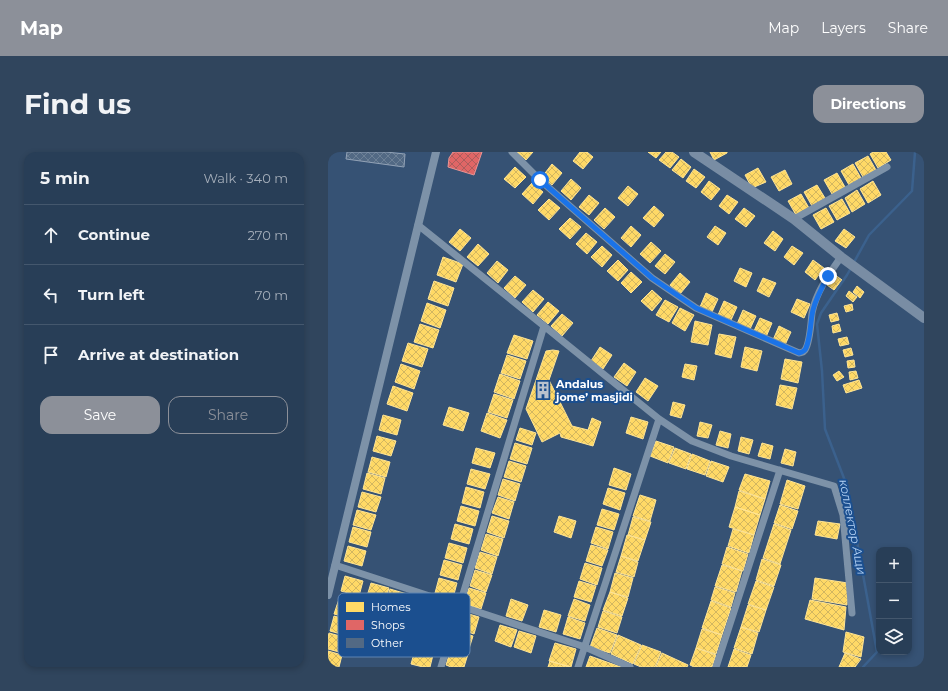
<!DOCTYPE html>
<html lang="en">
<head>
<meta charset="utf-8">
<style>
	body { margin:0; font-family:Montserrat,sans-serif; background:#30455d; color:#f1f3f6 }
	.controls { position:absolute; right:12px; bottom:12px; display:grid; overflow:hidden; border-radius:8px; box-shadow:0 2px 6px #0003 }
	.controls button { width:36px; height:36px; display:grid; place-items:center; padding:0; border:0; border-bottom:1px solid #44576d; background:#283e57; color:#f1f3f6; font:20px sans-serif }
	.stop { position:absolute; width:12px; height:12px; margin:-9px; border:3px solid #1a73e8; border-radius:50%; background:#fff }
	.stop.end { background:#1a73e8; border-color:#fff; box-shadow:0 1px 4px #0008 }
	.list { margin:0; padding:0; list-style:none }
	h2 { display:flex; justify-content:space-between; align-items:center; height:52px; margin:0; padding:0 16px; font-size:17px }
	h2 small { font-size:13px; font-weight:400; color:#a5aeba }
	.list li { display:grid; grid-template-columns:26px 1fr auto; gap:12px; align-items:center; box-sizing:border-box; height:60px; padding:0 16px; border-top:1px solid #44576d }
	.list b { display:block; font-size:15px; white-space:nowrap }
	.list em { font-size:13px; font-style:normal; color:#a5aeba }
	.actions { display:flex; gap:8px; padding:12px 16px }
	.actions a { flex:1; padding:9px 0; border:1px solid #8c9099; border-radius:12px; text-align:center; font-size:14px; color:#8c9099 }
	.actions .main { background:#8c9099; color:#fff }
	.icon { flex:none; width:22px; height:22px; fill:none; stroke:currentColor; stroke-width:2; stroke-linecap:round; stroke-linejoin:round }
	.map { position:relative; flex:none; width:596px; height:515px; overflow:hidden; border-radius:12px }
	header { display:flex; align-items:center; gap:24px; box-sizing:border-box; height:56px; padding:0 20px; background:#8c9099; color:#fff }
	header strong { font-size:19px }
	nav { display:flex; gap:22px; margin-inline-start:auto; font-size:14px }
	.intro { display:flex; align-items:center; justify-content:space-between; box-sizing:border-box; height:96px; padding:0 24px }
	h1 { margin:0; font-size:28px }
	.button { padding:10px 18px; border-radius:12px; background:#8c9099; color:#fff; font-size:14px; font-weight:700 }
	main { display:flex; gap:24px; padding:0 24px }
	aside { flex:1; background:#283e57; border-radius:12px; box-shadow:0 2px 6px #0003 }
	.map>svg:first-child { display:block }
</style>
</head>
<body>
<header>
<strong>Map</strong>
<nav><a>Map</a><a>Layers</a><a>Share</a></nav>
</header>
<div class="intro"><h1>Find us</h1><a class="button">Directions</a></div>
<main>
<aside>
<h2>5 min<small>Walk · 340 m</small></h2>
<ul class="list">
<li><svg class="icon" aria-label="ahead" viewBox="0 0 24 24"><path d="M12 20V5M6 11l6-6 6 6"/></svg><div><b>Continue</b></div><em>270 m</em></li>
<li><svg class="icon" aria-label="left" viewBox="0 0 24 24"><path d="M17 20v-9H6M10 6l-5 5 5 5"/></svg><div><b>Turn left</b></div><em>70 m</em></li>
<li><svg class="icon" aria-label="arrive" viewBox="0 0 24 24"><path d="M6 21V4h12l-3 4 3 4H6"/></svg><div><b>Arrive at destination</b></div></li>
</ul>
<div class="actions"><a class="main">Save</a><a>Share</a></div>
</aside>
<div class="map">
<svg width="596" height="515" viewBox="0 0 596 515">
	<defs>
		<pattern id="homes-cross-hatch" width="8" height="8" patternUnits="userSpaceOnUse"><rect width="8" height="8" fill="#ffd966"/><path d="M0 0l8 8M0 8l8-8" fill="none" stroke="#d2b660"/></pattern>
		<pattern id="shops-cross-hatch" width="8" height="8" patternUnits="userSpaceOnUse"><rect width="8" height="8" fill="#e06666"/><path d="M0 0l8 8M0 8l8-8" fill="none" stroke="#ac5d5d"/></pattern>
		<pattern id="building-cross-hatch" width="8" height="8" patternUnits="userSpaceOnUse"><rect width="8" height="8" fill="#526984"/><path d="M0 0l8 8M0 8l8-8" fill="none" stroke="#6c8096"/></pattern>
	</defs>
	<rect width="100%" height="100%" fill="#365274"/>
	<path fill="url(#homes-cross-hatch)" stroke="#ffe494" d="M189 0H205L198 8Z
		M252 0H259L265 5 255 17 245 9Z
		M320 0H333L328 6Z
		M338 0H344L351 5 342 16 331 8Z
		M382 0H399V1L386 8Z
		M545 0H558L563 8 550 16 542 2Z
		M540 4 548 18 535 25 527 11Z
		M353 7 363 15 355 26 344 18Z
		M224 12 234 21 224 33 214 25Z
		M525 12 533 26 521 33 513 19Z
		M187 15 198 25 187 36 176 27Z
		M430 16 438 30 424 36 417 23Z
		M366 17 377 25 368 36 358 29Z
		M457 18 464 32 451 39 443 25Z
		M509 21 517 35 504 42 496 28Z
		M243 27 253 36 243 48 233 39Z
		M381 29 392 37 383 48 373 40Z
		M545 29 553 43 540 51 532 37Z
		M204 31 215 40 205 52 194 42Z
		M489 33 497 46 484 54 476 40Z
		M300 34 310 42 300 54 290 46Z
		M529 38 537 52 524 60 517 46Z
		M473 42 481 56 468 63 460 49Z
		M261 43 271 51 261 63 251 55Z
		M399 43 410 50 401 62 391 54Z
		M221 47 232 56 221 68 210 58Z
		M514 47 522 61 509 68 501 54Z
		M326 54 336 63 326 75 315 66Z
		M277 56 287 65 276 77 266 68Z
		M416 56 427 64 418 75 407 67Z
		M498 56 506 70 493 77 485 63Z
		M242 66 253 75 242 87 231 77Z
		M303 74 313 83 303 95 293 86Z
		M387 74 398 81 390 93 379 85Z
		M132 77 143 86 132 99 121 90Z
		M516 77 527 85 518 96 507 89Z
		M445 79 455 87 447 99 436 91Z
		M258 81 269 90 259 102 248 92Z
		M323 90 333 99 322 111 312 102Z
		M150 92 161 102 150 114 139 105Z
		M274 94 284 103 274 115 263 105Z
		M464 94 475 101 466 113 456 105Z
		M337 102 347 110 337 122 327 114Z
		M115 105 135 112 128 130 109 123Z
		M290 108 300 118 290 129 279 119Z
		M485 108 496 116 487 128 477 120Z
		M169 109 180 118 170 131 159 121Z
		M412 116 424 121 418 135 406 129Z
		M303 120 314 130 303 141 293 131Z
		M352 121 362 130 352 142 342 133Z
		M506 122 514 128 506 138 499 133Z
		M187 124 198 133 187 146 176 136Z
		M435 126 448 131 441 145 429 139Z
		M106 129 126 136 120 154 100 147Z
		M529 134 536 140 532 146 525 140Z
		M205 138 216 147 205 160 194 150Z
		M324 138 334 147 324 159 313 149Z
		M521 139 529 145 525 150 518 144Z
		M378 141 390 147 384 160 372 155Z
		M469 147 482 152 476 166 463 160Z
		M337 148 350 155 341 170 328 163Z
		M396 149 409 155 403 168 390 163Z
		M220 150 231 159 220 172 209 163Z
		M99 151 118 158 112 176 93 169Z
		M524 152 525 158 518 160 516 154Z
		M352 156 366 163 357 179 344 171Z
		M415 158 428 164 422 177 409 172Z
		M509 161 511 168 503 170 501 163Z
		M234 162 245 171 234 184 223 174Z
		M432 166 444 171 438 185 426 179Z
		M367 169 384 173 380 193 363 190Z
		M92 172 111 178 105 196 86 190Z
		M511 172 513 179 505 181 504 174Z
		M451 174 463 180 457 193 445 188Z
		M391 182 408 185 403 206 387 202Z
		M186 183 205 189 199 207 179 201Z
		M519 185 521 192 512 194 510 187Z
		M80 191 100 197 94 215 74 209Z
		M272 195 284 203 275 217 263 209Z
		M417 195 434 199 429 219 413 215Z
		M523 196 525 203 517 205 515 198Z
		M225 198 231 199 221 228 244 274 260 278 264 266 273 270 265 294 233 285 232 281 214 290 198 257 218 199Z
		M179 203 198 209 192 227 173 221Z
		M457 207 474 210 470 231 453 227Z
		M526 208 527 215 520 216 519 209Z
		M296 211 308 220 299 234 286 225Z
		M73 212 92 219 86 237 67 230Z
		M357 212 369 214 366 228 354 225Z
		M511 219 516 225 509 229 505 223Z
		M528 219 530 226 522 228 521 220Z
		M172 222 192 229 186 247 166 240Z
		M317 226 330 234 320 249 308 240Z
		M531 228 534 236 518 241 515 233Z
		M452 233 469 236 464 257 448 253Z
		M65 234 85 241 79 259 59 252Z
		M166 242 185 248 179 266 160 260Z
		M345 250 357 253 353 266 342 263Z
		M121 255 141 261 135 279 115 273Z
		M159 261 179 268 172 286 153 279Z
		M55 263 73 268 69 283 51 278Z
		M303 265 320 270 315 287 298 281Z
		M372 270 384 273 380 286 369 284Z
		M192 276 208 281 204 293 188 288Z
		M392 279 403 282 400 296 388 293Z
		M49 284 68 289 63 304 45 299Z
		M413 285 425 288 421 302 410 299Z
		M328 289 346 295 340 311 322 304Z
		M187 291 204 296 199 312 182 307Z
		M434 291 445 294 442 307 430 304Z
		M148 296 167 301 162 316 144 311Z
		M347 296 363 302 358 317 341 311Z
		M457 297 468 300 465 314 453 311Z
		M364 302 382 309 377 323 359 317Z
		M44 305 62 310 58 325 40 320Z
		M181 309 198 314 193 330 176 325Z
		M383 309 401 315 395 330 378 324Z
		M286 316 303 322 298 338 281 333Z
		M143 317 162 322 157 337 139 332Z
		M39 321 57 326 53 342 35 337Z
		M417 322 442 329 437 347 411 338Z
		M175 327 192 332 187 349 170 343Z
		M459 328 477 334 470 357 452 352Z
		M138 335 156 340 152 356 134 351Z
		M280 336 297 341 292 358 275 352Z
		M411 339 437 347 432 363 407 355Z
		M34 340 53 345 48 360 30 355Z
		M312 343 328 348 322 369 305 364Z
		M170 345 186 350 181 367 164 361Z
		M452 353 470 359 464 377 446 371Z
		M133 354 151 359 147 374 129 369Z
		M407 355 432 363 426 383 401 375Z
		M274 357 291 362 286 378 269 373Z
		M29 358 48 363 43 378 25 373Z
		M164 364 181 369 176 386 159 380Z
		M231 364 248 369 243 386 226 380Z
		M305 365 323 370 317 388 300 383Z
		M490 369 512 372 509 387 487 383Z
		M127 372 145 377 141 392 123 387Z
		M446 372 463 378 452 412 435 406Z
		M25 375 43 380 39 395 21 390Z
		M268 375 285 380 280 397 263 391Z
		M405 377 426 383 421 401 400 394Z
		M158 382 175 387 170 404 153 398Z
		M299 383 317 388 310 409 293 404Z
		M121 391 139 396 135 411 117 406Z
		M263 393 280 398 274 414 258 409Z
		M20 394 38 399 34 414 16 409Z
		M399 395 420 402 415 419 394 412Z
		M152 400 169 405 164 422 147 416Z
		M293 404 310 410 306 425 288 420Z
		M434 407 453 413 446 434 428 428Z
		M116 408 134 413 130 428 112 423Z
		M257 411 274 416 269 433 252 427Z
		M394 413 414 419 408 440 387 434Z
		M147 418 164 423 158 440 142 434Z
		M287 421 305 426 300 445 282 440Z
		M17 424 35 429 31 444 13 439Z
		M111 426 129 431 125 446 107 441Z
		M487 426 520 431 519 453 484 447Z
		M251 429 268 434 263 450 246 445Z
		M428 429 446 435 438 458 420 452Z
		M43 431 61 436 57 449 39 444Z
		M387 435 407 441 403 455 383 448Z
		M141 436 158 441 153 457 136 452Z
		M62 437 79 442 76 455 58 450Z
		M282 440 300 446 294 464 275 458Z
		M11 447 29 452 25 467 6 462Z
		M183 447 200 453 194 469 178 464Z
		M246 447 262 453 257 469 240 464Z
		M482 448 518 455 516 478 477 467Z
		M383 449 403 456 394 483 374 476Z
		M420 453 438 458 431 480 413 475Z
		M216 458 233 463 228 480 211 475Z
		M275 459 294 465 289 481 270 475Z
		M134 460 151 465 146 482 129 476Z
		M6 464 24 469 20 484 2 479Z
		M240 465 257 471 252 487 235 482Z
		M172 473 189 478 183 495 167 489Z
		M413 475 430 481 424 502 406 496Z
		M269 476 289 483 282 501 262 495Z
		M374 477 394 483 388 502 368 496Z
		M129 479 145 484 140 500 123 495Z
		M191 479 208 484 203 501 186 495Z
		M518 480 536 485 533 505 515 500Z
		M1 481 19 486 15 501 0 497V485Z
		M290 483 313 493 305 512 283 502Z
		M227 491 248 497 243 515 221 509Z
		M314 493 333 500 327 515H313L306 512Z
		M368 496 388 503 384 515H366L362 513Z
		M123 497 140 502 136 515H123L118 513Z
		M406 497 423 503 419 515H400Z
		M87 498 105 503 102 515H95L83 512Z
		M0 499 14 503 11 515H0Z
		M334 501 360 513 359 515H328Z
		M517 501 533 507 527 515H511Z
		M262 504 293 515H258Z
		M222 509 242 515H220Z"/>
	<path fill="url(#shops-cross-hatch)" stroke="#e99494" d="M125 0H154L146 23 120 15 121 6Z"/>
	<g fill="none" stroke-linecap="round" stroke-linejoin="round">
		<path stroke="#3b618d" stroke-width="2.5" d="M525 112 541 83 584 39 587 0
			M523 116 519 123 493 161 489 172 494 219 497 277 519 334 549 500 535 515"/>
	</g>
	<path fill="url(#building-cross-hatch)" stroke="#92a2b6" d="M19 0H58L77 2 76 15 18 7Z"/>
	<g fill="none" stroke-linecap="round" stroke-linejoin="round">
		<path stroke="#7d92a8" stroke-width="7" d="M184 0 212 28 324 126 368 156 471 201C474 200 475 201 477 198 482 191 483 170 484 161 488 140 501 122 513 105
			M466 67 559 15
			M90 73 216 174 331 267 364 289 403 304 506 334 515 363 524 461
			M7 413 257 495 302 515
			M113 515 216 174
			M250 515 331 267
			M388 515 452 318"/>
		<path stroke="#7d92a8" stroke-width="8" d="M0 443 108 0"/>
		<path stroke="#798da4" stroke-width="10" d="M366 0 466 67 513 105 596 166"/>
	</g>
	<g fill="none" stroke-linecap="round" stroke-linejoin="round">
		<path stroke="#1a73e8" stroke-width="5" d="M212 28 324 126 368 156 471 201C475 200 477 199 478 196 483 184 482 171 485 158 488 146 494 135 500 124"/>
	</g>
	<defs>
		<g id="building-bare" transform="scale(1.38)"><path d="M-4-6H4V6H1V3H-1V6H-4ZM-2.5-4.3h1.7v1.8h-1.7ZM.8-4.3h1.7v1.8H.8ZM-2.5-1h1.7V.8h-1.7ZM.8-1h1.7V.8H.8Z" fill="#b9c2ce" stroke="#1b4f8f" stroke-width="2.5" paint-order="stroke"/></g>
	</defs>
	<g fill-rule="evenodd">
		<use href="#building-bare" x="215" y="238"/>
	</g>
	<g text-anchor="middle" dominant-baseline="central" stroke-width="4" stroke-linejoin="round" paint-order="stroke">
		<g font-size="11" font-weight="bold" fill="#fff" stroke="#1b4f8f" text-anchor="start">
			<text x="228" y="232">Andalus<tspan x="228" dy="13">jome’ masjidi</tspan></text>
		</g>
		<g font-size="12" font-style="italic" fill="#b5d3f5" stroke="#1b4f8f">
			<text transform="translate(525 375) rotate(79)">коллектор Ащи</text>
		</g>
	</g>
	<rect x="10" y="441" width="132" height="64" rx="6" fill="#1b4f8f" stroke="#5f84b1" stroke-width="1"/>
	<rect x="18" y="450" width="18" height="10" fill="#ffd966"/>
	<rect x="18" y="468" width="18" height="10" fill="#e06666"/>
	<rect x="18" y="486" width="18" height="10" fill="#526984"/>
	<g font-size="11" fill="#fff">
		<text x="43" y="459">Homes</text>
		<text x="43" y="477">Shops</text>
		<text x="43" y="495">Other</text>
	</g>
</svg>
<div class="controls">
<button>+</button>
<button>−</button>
<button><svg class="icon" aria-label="layers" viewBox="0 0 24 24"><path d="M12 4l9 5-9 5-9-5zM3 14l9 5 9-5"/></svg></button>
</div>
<div class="stop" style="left:212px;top:28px"></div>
<div class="stop end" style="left:500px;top:124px"></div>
</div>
</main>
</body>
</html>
